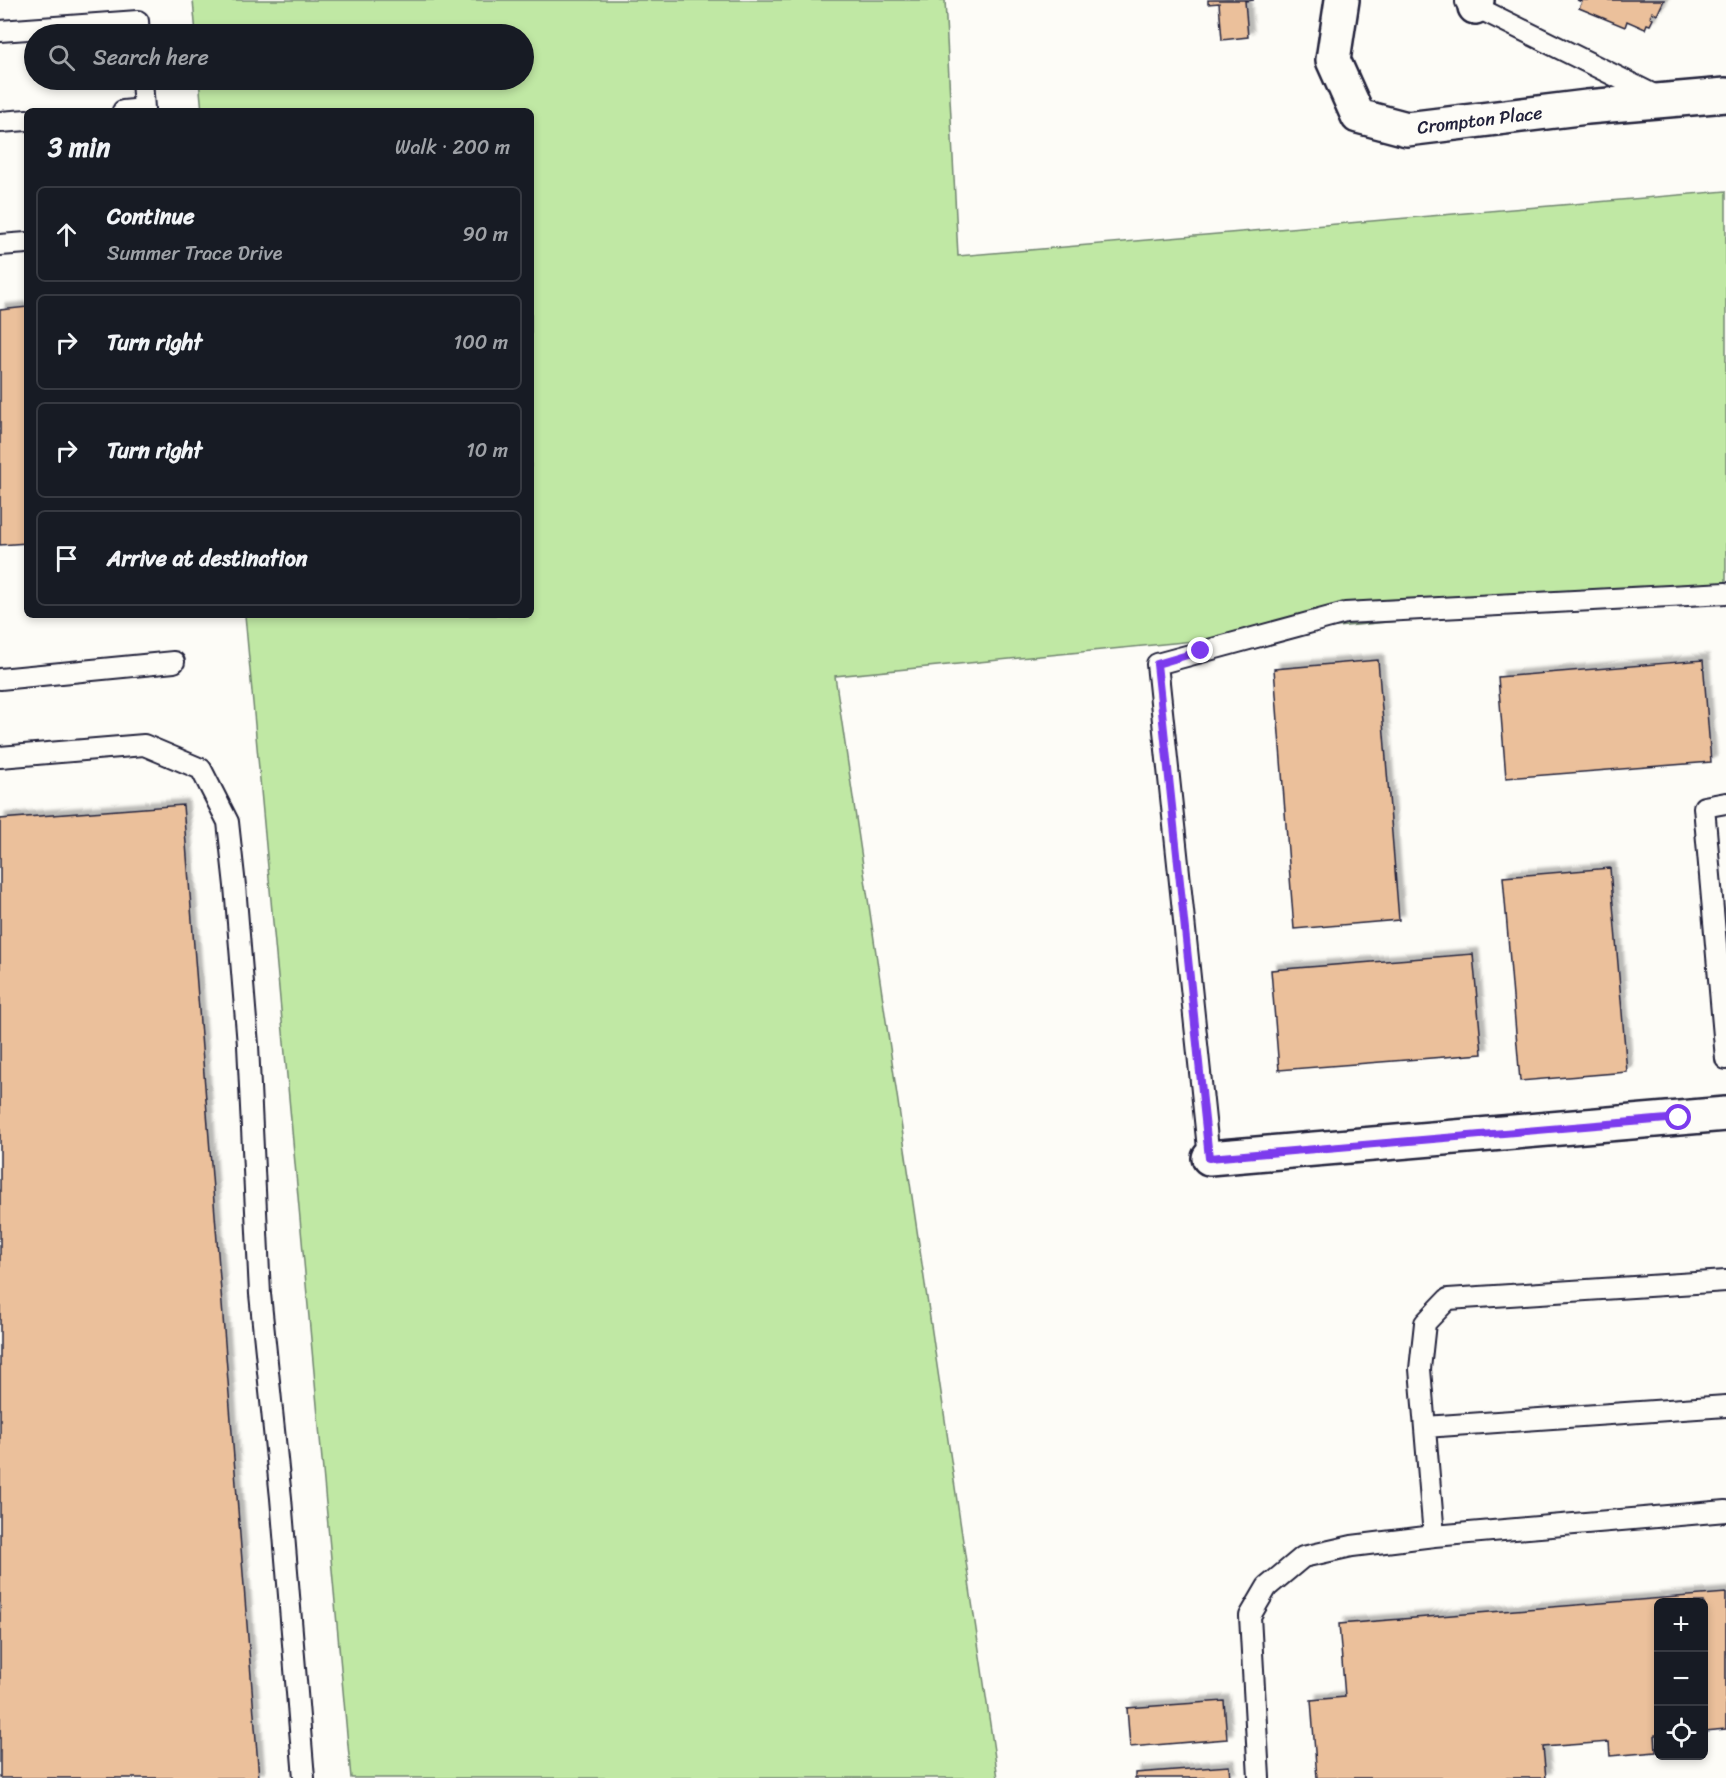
<!DOCTYPE html>
<html lang="en">
<head>
<meta charset="utf-8">
<style>
	body { margin:0; font-family:Sriracha,sans-serif; background:#20242c; color:#f1f3f6 }
	.controls { position:absolute; right:18px; bottom:18px; display:grid; overflow:hidden; border-radius:9px; box-shadow:0 3px 9px #0003 }
	.controls button { width:54px; height:54px; display:grid; place-items:center; padding:0; border:0; border-bottom:2px solid #363941; background:#171b24; color:#f1f3f6; font:30px sans-serif }
	.stop { position:absolute; width:18px; height:18px; margin:-14px; border:4px solid #7c3aed; border-radius:50%; background:#fff }
	.stop.end { background:#7c3aed; border-color:#fff; box-shadow:0 2px 6px #0008 }
	.list { margin:0; padding:0; list-style:none }
	h2 { display:flex; justify-content:space-between; align-items:center; height:78px; margin:0; padding:0 24px; font-size:26px }
	h2 small { font-size:20px; font-weight:400; color:#9ea1a6 }
	.list li { display:grid; grid-template-columns:39px 1fr auto; gap:18px; align-items:center; box-sizing:border-box; height:96px; margin:0 12px 12px; padding:0 12px; border:2px solid #363941; border-radius:9px }
	.list b { display:block; font-size:22px; white-space:nowrap }
	.list p { margin:0; font-size:20px; white-space:nowrap; color:#9ea1a6 }
	.list em { font-size:20px; font-style:normal; color:#9ea1a6 }
	.icon { flex:none; width:33px; height:33px; fill:none; stroke:currentColor; stroke-width:2; stroke-linecap:round; stroke-linejoin:round }
	.map { position:relative; flex:none; width:1726px; height:1778px; overflow:hidden }
	.search { position:absolute; background:#171b24; box-shadow:0 3px 9px #0003; left:24px; top:24px; width:510px; height:66px; display:flex; align-items:center; gap:15px; box-sizing:border-box; padding:0 21px; border-radius:33px; color:#9ea1a6; font-size:22px }
	.panel { position:absolute; background:#171b24; box-shadow:0 3px 9px #0003; left:24px; top:108px; width:510px; height:510px; border-radius:9px }
	.map>svg:first-child { display:block }
</style>
</head>
<body>
<div class="map">
<svg width="1726" height="1778" viewBox="0 0 1726 1778">
	<defs>
		<filter id="shadow"><feDropShadow dx="5.5" dy="-5.5" stdDeviation="1.5" flood-color="#0004"/></filter>
	</defs>
	<rect width="100%" height="100%" fill="#fdfcf7"/>
	<filter id="ink" filterUnits="userSpaceOnUse"><feTurbulence type="fractalNoise" baseFrequency=".0167" numOctaves="2"/><feDisplacementMap in="SourceGraphic" scale="12" xChannelSelector="R" yChannelSelector="G"/><feConvolveMatrix kernelMatrix="1 2 1 2 8 2 1 2 1" color-interpolation-filters="sRGB"/></filter>
	<g filter="url(#ink)">
		<path fill="#c0e8a4" stroke="#718570" stroke-width="1.5" d="M193 0H945L958 256 1726 191V589L835 676 998 1778H351L245 615H531V111H202L199 80H524V34H196Z"/>
		<path fill="#ebc09b" stroke="#22223b" stroke-width="1.5" filter="url(#shadow)" d="M1208 0H1254L1245 1 1248 37 1222 40 1219 3 1208 4Z
			M1577 0H1664L1657 15 1652 12 1650 17 1653 19 1650 25 1647 24 1645 29 1627 21 1625 27 1579 8 1582 2Z
			M27 307V543L0 545V310Z
			M1378 660 1399 920 1294 929 1274 669Z
			M1703 660 1711 762 1506 778 1498 677Z
			M183 805 259 1778H0V819Z
			M1610 868 1627 1072 1520 1081 1503 877Z
			M1473 954 1482 1054 1279 1070 1271 970Z
			M1726 1593V1729L1704 1731V1602H1658V1735H1655L1656 1752 1610 1756 1609 1742 1543 1747 1546 1778H1317L1311 1700 1345 1697 1339 1624Z
			M1224 1701 1227 1739 1130 1747 1127 1708Z
			M1229 1766 1230 1778H1135V1773Z"/>
		<g fill="none" stroke-linecap="round" stroke-linejoin="round">
			<g stroke="#22223b" stroke-width="24">
				<path id="lane" d="M1466 2 1660 98
					M0 31 138 21 139 34
					M123 111 144 109 142 80
					M0 122 27 120
					M0 245 27 243
					M0 679 174 662
					M0 757 144 745 201 769 228 822 235 886 248 1045 260 1294 281 1498 304 1778
					M1726 803 1704 807 1726 1059
					M1209 1158 1157 664 1345 613 1726 593
					M1425 1427 1726 1406
					M1434 1536 1420 1369 1425 1323 1448 1299 1726 1281
					M1259 1778 1250 1616 1267 1587 1303 1557 1352 1546 1434 1536 1726 1511"/>
			</g>
			<g stroke="#22223b" stroke-width="38">
				<g id="street">
					<path id="s1" d="M1342 0 1333 60 1358 116 1407 129 1587 107 1726 95"/>
					<path d="M1475 7 1477 0"/>
					<path d="M1209 1158 1726 1114"/>
				</g>
			</g>
			<use href="#lane" stroke="#fdfcf7" stroke-width="20"/>
			<use href="#street" stroke="#fdfcf7" stroke-width="33"/>
		</g>
	</g>
	<g fill="none" stroke-linecap="round" stroke-linejoin="round" filter="url(#ink)">
		<path stroke="#7c3aed" stroke-width="8" d="M1201 651 1157 664 1209 1158 1679 1118"/>
	</g>
	<g text-anchor="middle" dominant-baseline="central" stroke-width="5" stroke-linejoin="round" paint-order="stroke">
		<g font-size="18" fill="#22223b" stroke="#fdfcf7">
			<text stroke="none"><textPath href="#s1" startOffset="246">Crompton Place</textPath></text>
		</g>
	</g>
</svg>
<div class="controls">
<button>+</button>
<button>−</button>
<button><svg class="icon" aria-label="locate" viewBox="0 0 24 24"><circle cx="12" cy="12" r="6"/><path d="M12 2v4M12 18v4M2 12h4M18 12h4"/></svg></button>
</div>
<div class="stop" style="left:1679px;top:1118px"></div>
<div class="stop end" style="left:1201px;top:651px"></div>
<div class="search"><svg class="icon" aria-label="search" viewBox="0 0 24 24"><circle cx="10" cy="10" r="6"/><path d="M15 15l6 6"/></svg>Search here</div>
<section class="panel">
<h2>3 min<small>Walk · 200 m</small></h2>
<ul class="list">
<li><svg class="icon" aria-label="ahead" viewBox="0 0 24 24"><path d="M12 20V5M6 11l6-6 6 6"/></svg><div><b>Continue</b><p>Summer Trace Drive</p></div><em>90 m</em></li>
<li><svg class="icon" aria-label="right" viewBox="0 0 24 24"><path d="M7 20v-9h11M14 6l5 5-5 5"/></svg><div><b>Turn right</b></div><em>100 m</em></li>
<li><svg class="icon" aria-label="right" viewBox="0 0 24 24"><path d="M7 20v-9h11M14 6l5 5-5 5"/></svg><div><b>Turn right</b></div><em>10 m</em></li>
<li><svg class="icon" aria-label="arrive" viewBox="0 0 24 24"><path d="M6 21V4h12l-3 4 3 4H6"/></svg><div><b>Arrive at destination</b></div></li>
</ul>
</section>
</div>
</body>
</html>
